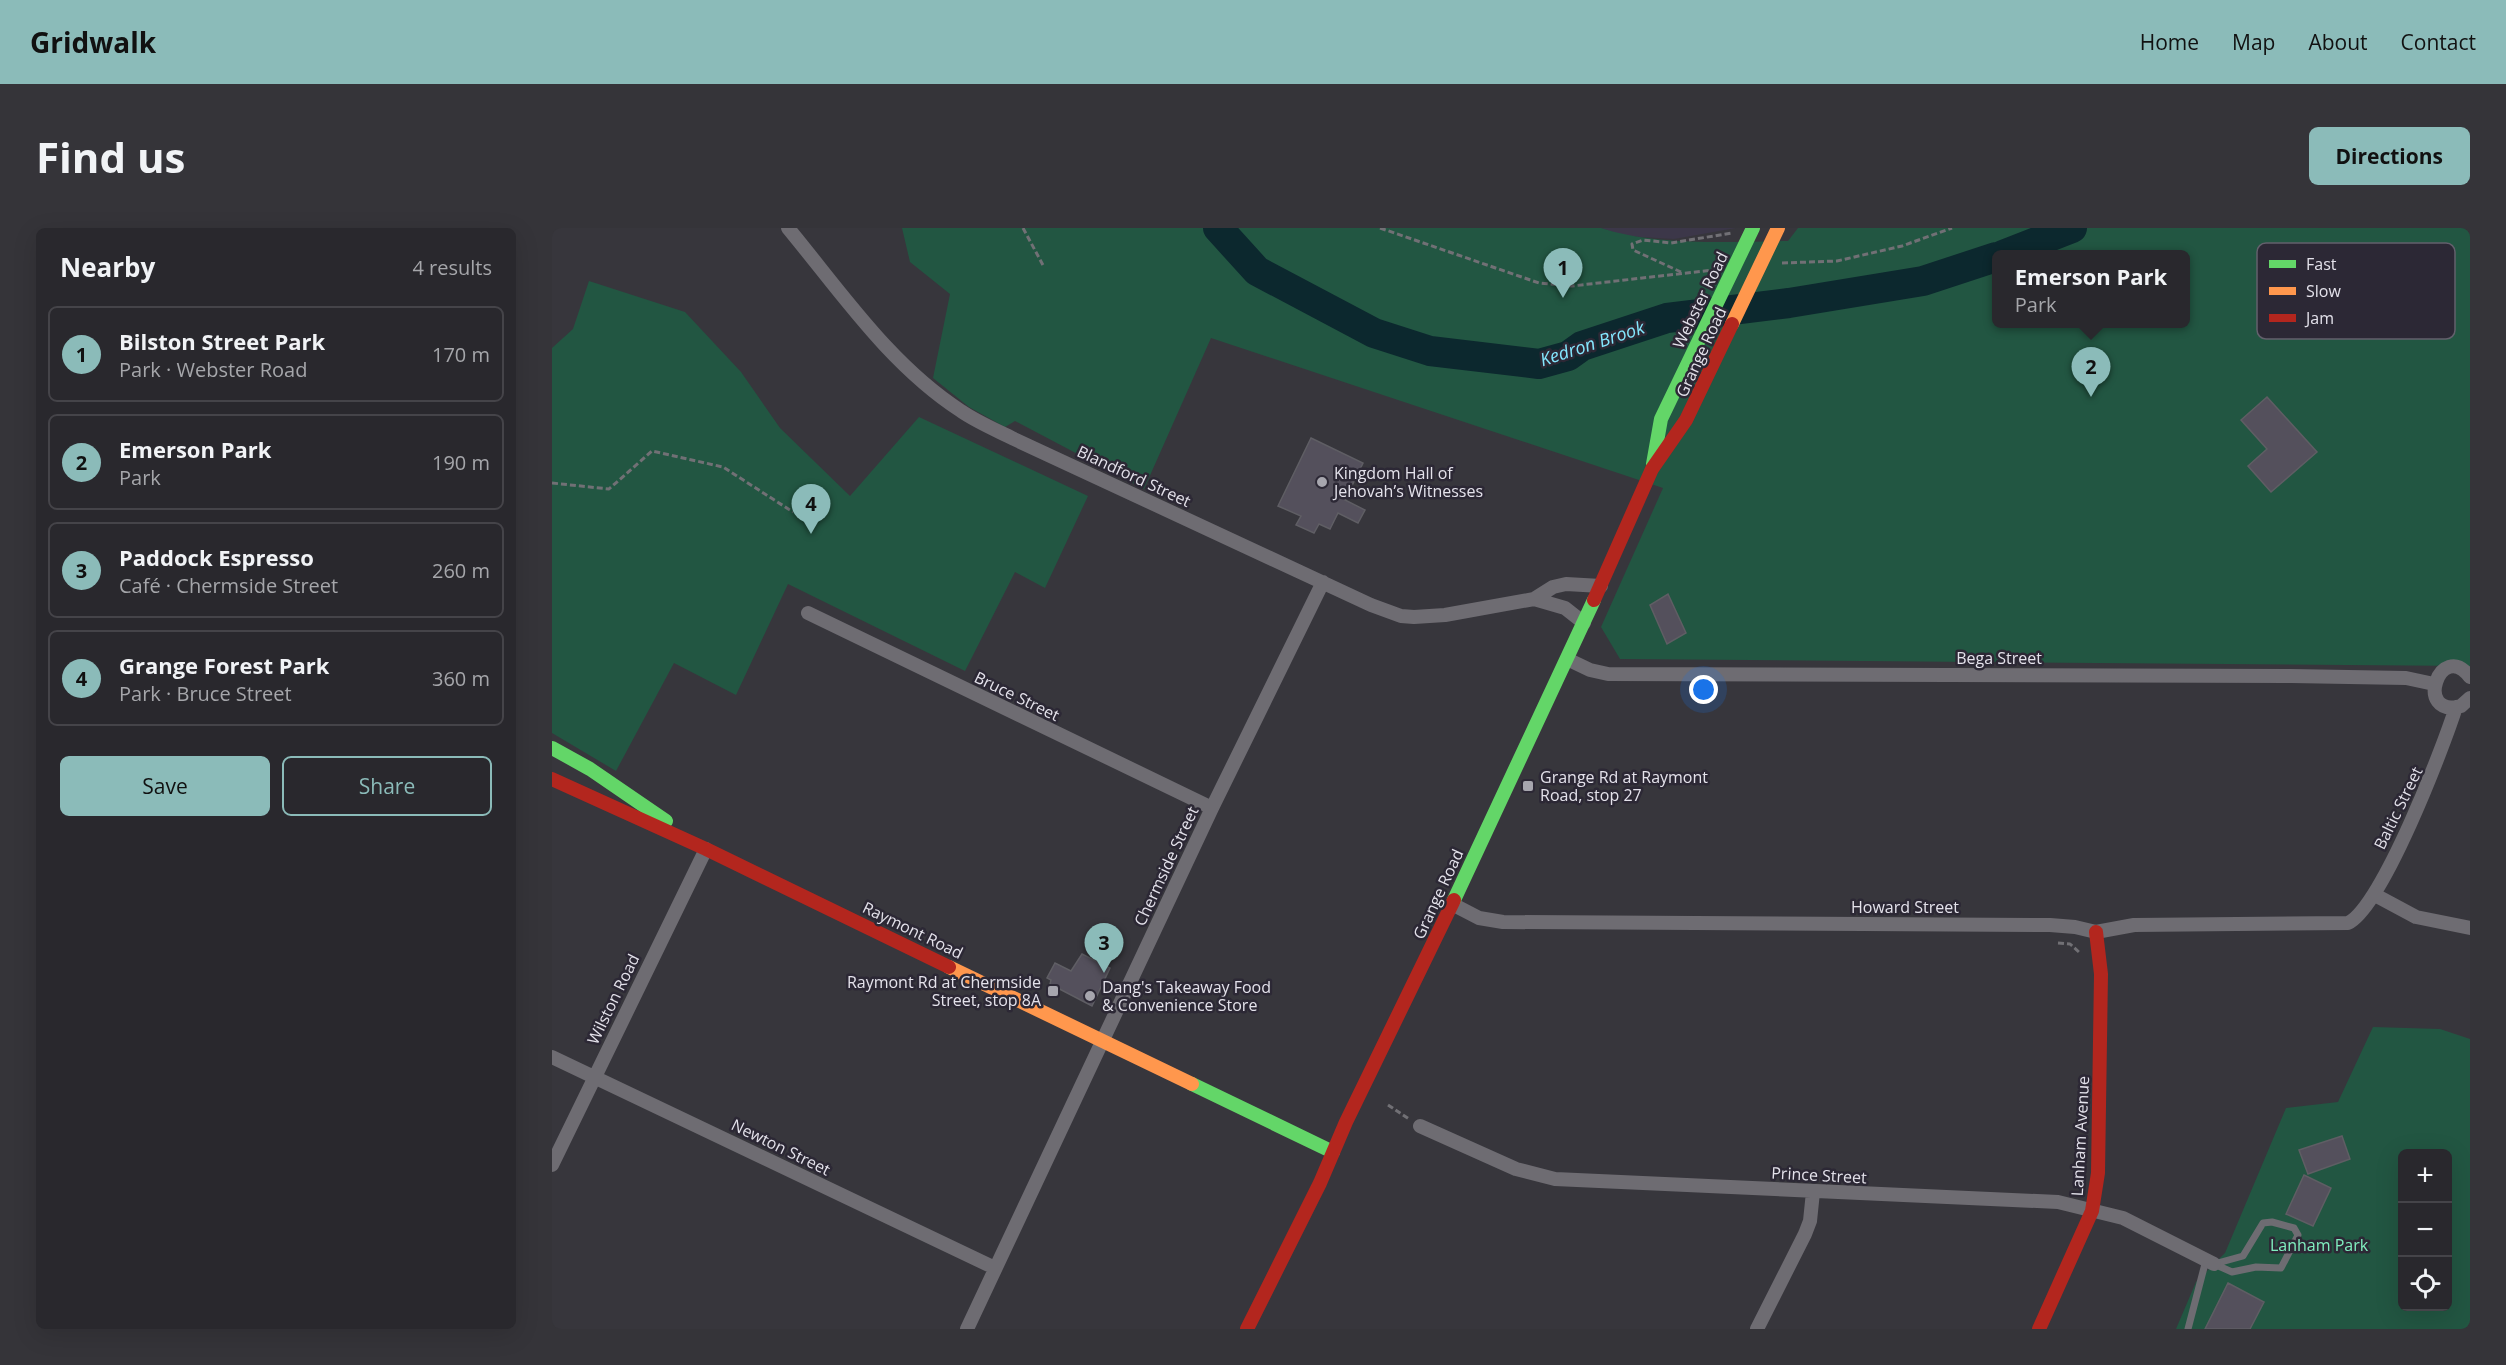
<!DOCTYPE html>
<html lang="en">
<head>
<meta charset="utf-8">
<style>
	body { margin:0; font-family:"Open Sans",sans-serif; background:#353439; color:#f1f3f6 }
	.controls { position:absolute; right:18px; bottom:18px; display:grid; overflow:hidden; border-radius:9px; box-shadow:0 6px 24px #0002 }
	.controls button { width:54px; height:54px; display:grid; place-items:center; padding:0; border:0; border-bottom:2px solid #454449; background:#29282d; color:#f1f3f6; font:30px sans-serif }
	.you { position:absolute; left:1152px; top:462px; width:21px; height:21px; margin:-15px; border:4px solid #fff; border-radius:50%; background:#1a73e8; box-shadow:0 0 0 9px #1a73e833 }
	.badge { display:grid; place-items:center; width:39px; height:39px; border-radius:50%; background:#8bbbb9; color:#111; font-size:20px; font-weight:700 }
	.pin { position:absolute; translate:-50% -50px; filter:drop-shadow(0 2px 3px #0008) }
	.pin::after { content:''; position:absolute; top:32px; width:21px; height:18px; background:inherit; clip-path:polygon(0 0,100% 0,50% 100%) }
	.popup { position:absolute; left:1440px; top:22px; width:198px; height:78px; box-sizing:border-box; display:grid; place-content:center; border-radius:9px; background:#29282d; filter:drop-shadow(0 2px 4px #0005); font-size:20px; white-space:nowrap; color:#a5a6aa }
	.popup b { font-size:22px; color:#f1f3f6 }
	.popup::after { content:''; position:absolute; left:50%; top:100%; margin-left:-12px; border:12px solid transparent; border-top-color:#29282d }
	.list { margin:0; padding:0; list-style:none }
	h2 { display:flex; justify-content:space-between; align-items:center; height:78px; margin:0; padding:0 24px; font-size:26px }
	h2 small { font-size:20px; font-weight:400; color:#a5a6aa }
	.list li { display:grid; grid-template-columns:39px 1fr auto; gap:18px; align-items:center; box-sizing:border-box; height:96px; margin:0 12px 12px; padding:0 12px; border:2px solid #454449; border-radius:9px }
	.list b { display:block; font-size:22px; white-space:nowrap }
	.list p { margin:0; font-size:20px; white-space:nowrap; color:#a5a6aa }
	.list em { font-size:20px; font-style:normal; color:#a5a6aa }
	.actions { display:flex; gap:12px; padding:18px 24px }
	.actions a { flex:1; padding:14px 0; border:2px solid #8bbbb9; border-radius:9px; text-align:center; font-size:21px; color:#8bbbb9 }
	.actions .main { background:#8bbbb9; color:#111 }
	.icon { flex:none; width:33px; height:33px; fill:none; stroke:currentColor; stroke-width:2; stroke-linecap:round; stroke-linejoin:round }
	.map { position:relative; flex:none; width:1918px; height:1101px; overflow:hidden; border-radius:9px }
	header { display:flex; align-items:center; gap:36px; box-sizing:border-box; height:84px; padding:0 30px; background:#8bbbb9; color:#111 }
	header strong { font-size:28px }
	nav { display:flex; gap:33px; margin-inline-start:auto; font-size:21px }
	.intro { display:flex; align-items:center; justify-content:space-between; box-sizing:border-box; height:144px; padding:0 36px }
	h1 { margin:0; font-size:42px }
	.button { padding:15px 27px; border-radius:9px; background:#8bbbb9; color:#111; font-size:21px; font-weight:700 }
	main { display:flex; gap:36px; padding:0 36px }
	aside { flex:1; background:#29282d; border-radius:9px; box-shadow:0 6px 24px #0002 }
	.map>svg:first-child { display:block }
</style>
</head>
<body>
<header>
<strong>Gridwalk</strong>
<nav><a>Home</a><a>Map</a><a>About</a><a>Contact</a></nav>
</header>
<div class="intro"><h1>Find us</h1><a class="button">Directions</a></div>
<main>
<aside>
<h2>Nearby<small>4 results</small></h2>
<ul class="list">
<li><span class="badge">1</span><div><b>Bilston Street Park</b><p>Park · Webster Road</p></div><em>170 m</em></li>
<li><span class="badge">2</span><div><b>Emerson Park</b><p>Park</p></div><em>190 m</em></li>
<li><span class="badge">3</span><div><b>Paddock Espresso</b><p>Café · Chermside Street</p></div><em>260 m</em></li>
<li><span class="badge">4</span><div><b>Grange Forest Park</b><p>Park · Bruce Street</p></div><em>360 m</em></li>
</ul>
<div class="actions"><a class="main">Save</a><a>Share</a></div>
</aside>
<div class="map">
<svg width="1918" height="1101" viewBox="0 0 1918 1101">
	<rect width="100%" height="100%" fill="#37363c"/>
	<path fill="#3c3749" d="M1049 0H1184L1122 11 1073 8Z"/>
	<path fill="#225642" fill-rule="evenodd" d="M350 0H1049C1103 18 1178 14 1236 13L1246 0H1918V438L1068 431 1049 399 1111 260 659 110 592 261 463 193 453 199 417 179 381 150 398 66 358 34ZM1444 27H1634V96H1444Z
		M37 53 133 84 189 144 228 200 298 268 367 189 536 268 493 360 463 344 413 443 236 356 184 467 122 435 64 543 0 505V120L21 101Z
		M1821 799 1888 801 1918 811V1101H1624L1644 1054 1673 1025 1734 880 1786 874ZM1850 926H1896V1078H1850Z"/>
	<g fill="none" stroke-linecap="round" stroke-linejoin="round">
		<path stroke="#0c282e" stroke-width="30" d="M666 0 705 43 822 105 878 123 987 136 1016 128 1030 118 1115 90 1237 75 1371 53 1444 29
			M1451 27 1520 0"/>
	</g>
	<path fill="#54505c" stroke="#5f5e64" stroke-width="1.5" d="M1715 169 1765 224 1719 264 1696 238 1715 221 1689 192Z
		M759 210 811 235 793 272 813 282 806 295 786 285 778 301 767 296 762 305 744 297 749 288 726 278Z
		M1116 366 1134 405 1115 416 1098 377Z
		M530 726 558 740 540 778 498 756 499 752 495 750 503 735 519 743Z
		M1790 908 1798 931 1756 946 1747 922Z
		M1752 947 1779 960 1761 998 1734 986Z
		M1676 1055 1712 1074 1698 1101H1653Z"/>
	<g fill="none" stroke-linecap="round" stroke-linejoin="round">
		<path stroke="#717075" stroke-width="3" stroke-dasharray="6 3" stroke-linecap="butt" d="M471 0 492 39
			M828 0 987 55 1020 58 1161 42
			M1230 35 1285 33 1350 18 1400 0
			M1129 44 1081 22 1080 16 1091 12 1119 15 1180 5
			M0 255 57 261 100 223 171 239 241 284
			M1506 715 1518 716 1528 725
			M836 877 857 891"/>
		<path stroke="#6e6c72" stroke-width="7" d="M1720 994 1742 1000 1746 1007 1729 1040 1704 1039 1680 1044 1662 1036 1691 1028 1711 995Z
			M1636 1101 1654 1032"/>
		<path stroke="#6e6c72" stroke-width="14" d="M236 0C289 64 338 137 409 183 425 194 444 202 462 211L819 377 849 388 862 389 893 387 982 371 1001 359 1014 356 1049 358
			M982 371 1013 380 1032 395
			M256 385 660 580
			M1015 431 1038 442 1056 446 1739 448 1854 450 1882 456
			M1918 449C1888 410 1861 491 1909 478L1918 470
			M1823 667 1864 689 1918 700
			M900 676 927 690 951 694 1498 697 1523 699 1544 704 1582 697 1796 695C1830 679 1891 520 1904 479
			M0 829 443 1040
			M868 898 964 941 1003 951 1506 974 1571 990 1662 1036
			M0 937 154 621
			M415 1101 660 580 771 354
			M1205 1101 1253 1006 1258 993 1261 964"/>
		<path stroke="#63d668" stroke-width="14" d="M1101 236 1109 191 1201 0
			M0 520 38 541 114 593
			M902 672 1042 372
			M640 856 781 924"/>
		<path stroke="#ff974d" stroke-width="14" d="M1180 96 1226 0
			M397 739 640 856"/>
		<path stroke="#b3261e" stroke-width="14" d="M1042 372 1100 241 1134 192 1180 96
			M0 551 154 621 397 739
			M695 1101 768 955 794 894 902 672
			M1487 1101 1540 983 1546 945 1549 746 1544 704"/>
	</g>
	<g fill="#a7a6ae" stroke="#2c2835" stroke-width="2">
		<circle cx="770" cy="254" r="6"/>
		<rect x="970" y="552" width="12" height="12" rx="3"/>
		<rect x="495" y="757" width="12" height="12" rx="3"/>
		<circle cx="538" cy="768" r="6"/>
	</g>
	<g text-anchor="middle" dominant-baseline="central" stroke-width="5" stroke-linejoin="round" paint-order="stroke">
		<g font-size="16" fill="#e4e2eb" stroke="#2c2835">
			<text transform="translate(1148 72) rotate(-64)">Webster Road</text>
			<text transform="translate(1149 124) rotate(-65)">Grange Road</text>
			<text transform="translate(582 248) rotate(25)">Blandford Street</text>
			<text x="1447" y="430">Bega Street</text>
			<text transform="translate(465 468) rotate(26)">Bruce Street</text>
			<text transform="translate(1846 580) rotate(-64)">Baltic Street</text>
			<text transform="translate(614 638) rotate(-65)">Chermside Street</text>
			<text transform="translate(886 666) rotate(-65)">Grange Road</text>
			<text x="1353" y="679">Howard Street</text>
			<text transform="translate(361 702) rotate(26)">Raymont Road</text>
			<text transform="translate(61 771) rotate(-64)">Wilston Road</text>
			<text transform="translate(1528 908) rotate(-87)">Lanham Avenue</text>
			<text transform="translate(229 919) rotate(26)">Newton Street</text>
			<text transform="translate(1267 947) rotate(3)">Prince Street</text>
		</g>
		<g font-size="16" fill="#e4e2eb" stroke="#2c2835" text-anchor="start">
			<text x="782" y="245">Kingdom Hall of<tspan x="782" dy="18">Jehovah’s Witnesses</tspan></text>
			<text x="988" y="549">Grange Rd at Raymont<tspan x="988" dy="18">Road, stop 27</tspan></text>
			<text x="489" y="754" text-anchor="end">Raymont Rd at Chermside<tspan x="489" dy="18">Street, stop 8A</tspan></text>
			<text x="550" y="759">Dang's Takeaway Food<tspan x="550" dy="18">&amp; Convenience Store</tspan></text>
		</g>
		<g font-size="16" fill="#80eebf" stroke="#2c2835">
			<text x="1767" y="1017">Lanham Park</text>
		</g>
		<g font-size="18" font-style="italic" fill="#84e7fe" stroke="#2c2835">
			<text transform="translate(1040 115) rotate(-18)">Kedron Brook</text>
		</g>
	</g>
	<rect x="1705" y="15" width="198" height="96" rx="9" fill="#2c2835" stroke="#63606c" stroke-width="1.5"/>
	<rect x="1717" y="32" width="27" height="8" fill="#63d668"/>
	<rect x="1717" y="59" width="27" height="8" fill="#ff974d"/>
	<rect x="1717" y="86" width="27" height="8" fill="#b3261e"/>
	<g font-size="16" fill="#e4e2eb">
		<text x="1754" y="42">Fast</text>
		<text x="1754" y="69">Slow</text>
		<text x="1754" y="96">Jam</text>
	</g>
</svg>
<div class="controls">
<button>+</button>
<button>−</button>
<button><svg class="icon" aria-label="locate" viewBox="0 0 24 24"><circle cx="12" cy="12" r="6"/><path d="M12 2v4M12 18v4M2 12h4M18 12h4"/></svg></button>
</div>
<div class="you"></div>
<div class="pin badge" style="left:1011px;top:70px">1</div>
<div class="pin badge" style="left:1539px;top:169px">2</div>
<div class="popup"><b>Emerson Park</b>Park</div>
<div class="pin badge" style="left:552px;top:745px">3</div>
<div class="pin badge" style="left:259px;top:306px">4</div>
</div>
</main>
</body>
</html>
